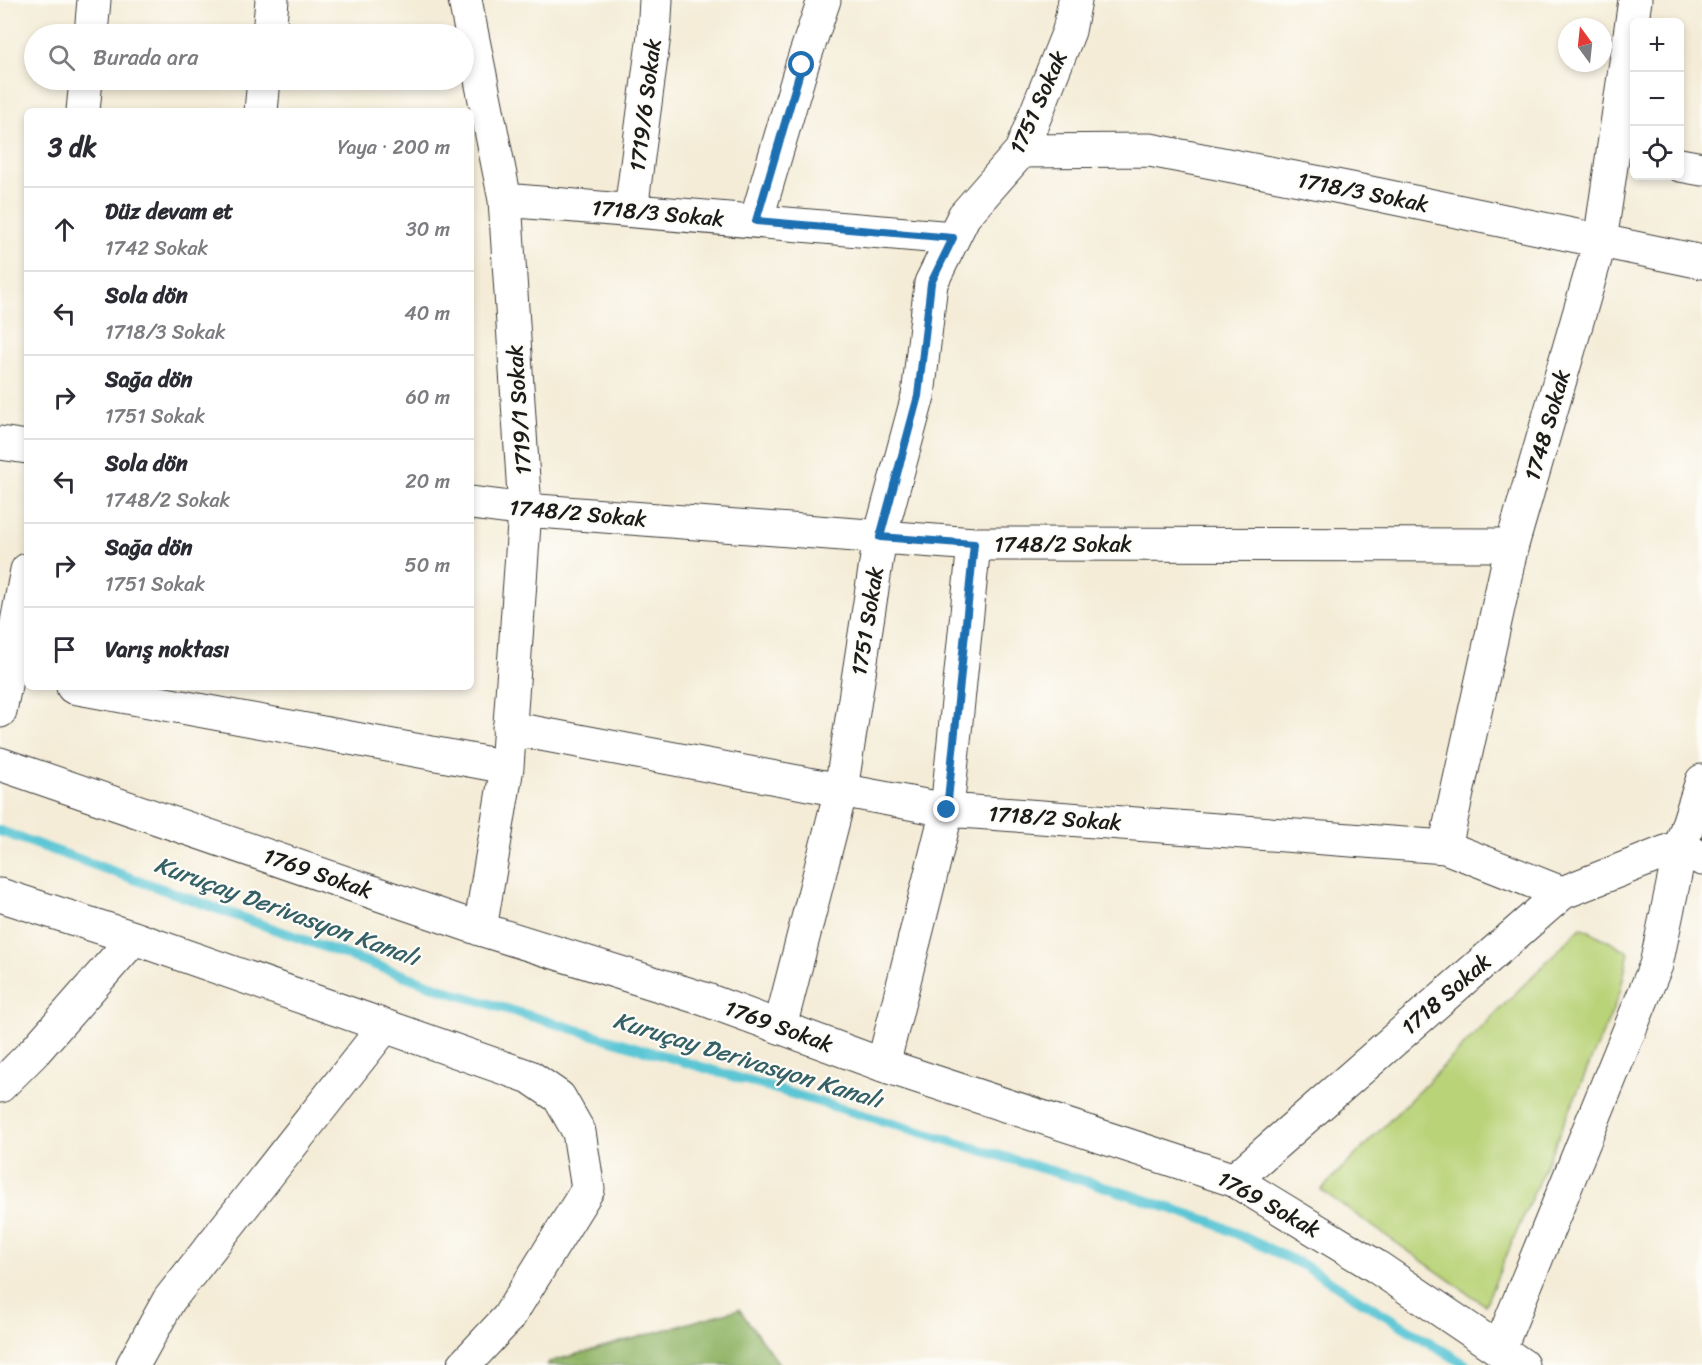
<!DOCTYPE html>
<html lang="tr">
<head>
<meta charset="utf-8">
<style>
	body { margin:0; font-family:Sriracha,sans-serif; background:#f2f2f3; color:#2b2b33 }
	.controls { position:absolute; right:18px; top:18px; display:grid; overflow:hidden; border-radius:9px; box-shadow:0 3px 9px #0003 }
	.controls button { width:54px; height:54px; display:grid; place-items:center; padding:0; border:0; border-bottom:2px solid #e1e1e2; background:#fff; color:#2b2b33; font:30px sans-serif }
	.compass { position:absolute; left:1558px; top:18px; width:54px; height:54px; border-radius:50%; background:#fff; box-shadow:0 3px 9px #0003; rotate:345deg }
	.stop { position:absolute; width:18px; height:18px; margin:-14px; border:4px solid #1f6fb2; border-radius:50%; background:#fff }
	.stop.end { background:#1f6fb2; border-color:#fff; box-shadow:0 2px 6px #0008 }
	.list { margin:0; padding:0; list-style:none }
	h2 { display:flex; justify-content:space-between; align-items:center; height:78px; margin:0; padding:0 24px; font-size:26px }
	h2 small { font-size:20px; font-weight:400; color:#7c7c81 }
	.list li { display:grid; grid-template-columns:39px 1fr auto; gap:18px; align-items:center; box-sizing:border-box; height:84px; padding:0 24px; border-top:2px solid #e1e1e2 }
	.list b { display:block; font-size:22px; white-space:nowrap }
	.list p { margin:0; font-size:20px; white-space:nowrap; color:#7c7c81 }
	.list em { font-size:20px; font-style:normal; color:#7c7c81 }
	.icon { flex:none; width:33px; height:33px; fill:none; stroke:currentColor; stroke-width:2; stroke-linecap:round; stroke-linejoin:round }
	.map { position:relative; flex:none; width:1702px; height:1365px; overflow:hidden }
	.search { position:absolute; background:#fff; box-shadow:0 3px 9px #0003; left:24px; top:24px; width:450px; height:66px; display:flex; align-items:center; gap:15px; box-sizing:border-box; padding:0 21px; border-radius:33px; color:#7c7c81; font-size:22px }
	.panel { position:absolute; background:#fff; box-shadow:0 3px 9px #0003; left:24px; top:108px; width:450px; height:582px; border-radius:9px }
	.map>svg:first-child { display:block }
</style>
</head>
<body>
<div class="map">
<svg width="1702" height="1365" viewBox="0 0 1702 1365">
	<rect width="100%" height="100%" fill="#fdfcf7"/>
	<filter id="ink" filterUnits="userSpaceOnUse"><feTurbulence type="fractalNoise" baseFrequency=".0167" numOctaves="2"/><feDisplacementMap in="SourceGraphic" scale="12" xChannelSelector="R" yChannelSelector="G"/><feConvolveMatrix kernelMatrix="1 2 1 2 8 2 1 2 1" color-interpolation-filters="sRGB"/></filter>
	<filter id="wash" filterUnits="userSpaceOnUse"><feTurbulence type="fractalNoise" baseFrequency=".008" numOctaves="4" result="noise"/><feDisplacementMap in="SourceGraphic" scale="24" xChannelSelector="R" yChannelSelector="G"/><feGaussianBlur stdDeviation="1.35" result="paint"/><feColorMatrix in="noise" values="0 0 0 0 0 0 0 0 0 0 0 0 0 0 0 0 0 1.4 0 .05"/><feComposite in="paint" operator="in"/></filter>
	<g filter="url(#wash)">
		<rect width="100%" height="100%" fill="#f4ecd7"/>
		<path fill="#b9d378" stroke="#6a784a" stroke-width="1.5" d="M1581 927 1629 952 1619 996 1485 1305 1321 1190Z"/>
		<path fill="#92b568" stroke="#576842" stroke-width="1.5" d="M739 1309 780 1365H547L549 1362Z"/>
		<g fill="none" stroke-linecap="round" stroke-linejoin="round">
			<path stroke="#5bc6d5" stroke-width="10" d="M0 831 456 994 1112 1189 1212 1222 1305 1266 1466 1365"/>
		</g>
	</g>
	<g filter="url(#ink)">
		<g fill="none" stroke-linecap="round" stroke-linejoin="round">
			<g stroke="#3c3b38" stroke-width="35">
				<path id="minor" d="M465 0 505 200 525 510 507 767 480 929
					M91 34 94 0
					M269 34 272 0
					M83 111 86 80
					M261 111 264 80
					M1021 151 1150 150 1351 189 1702 262
					M1680 165 1702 169
					M505 200 953 238
					M631 210 654 35 656 0
					M756 221 802 65 824 0
					M0 443 27 447
					M471 503 525 510 974 544 1512 545
					M73 687 507 767
					M0 711 27 570
					M509 728 947 810 1445 847 1562 893
					M1445 847 1512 545 1600 242 1635 0
					M0 895 134 938 530 1077 559 1097 579 1132 588 1189 508 1318 464 1365
					M780 1027 841 790 880 537 918 396 931 283 964 216 1021 151 1069 31 1075 0
					M883 1065 947 810 974 544
					M0 1086 35 1051 134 938
					M1234 1180 1377 1267 1522 1365
					M1499 1350 1656 965 1681 846 1702 859
					M133 1365 169 1300 385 1026"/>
			</g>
			<g stroke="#3c3b38" stroke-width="35">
				<path id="major" d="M0 764 480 929 704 999 883 1065 1234 1180 1562 893 1681 846 1702 781"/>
			</g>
			<use href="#minor" stroke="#fff" stroke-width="33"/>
			<use href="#major" stroke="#fff" stroke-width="33"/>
		</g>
	</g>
	<g fill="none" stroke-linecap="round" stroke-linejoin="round" filter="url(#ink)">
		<path stroke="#1f6fb2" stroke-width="8" d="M802 65 756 221 953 238 931 283 918 396 880 537 974 544 947 810"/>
	</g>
	<g text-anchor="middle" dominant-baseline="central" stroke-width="4.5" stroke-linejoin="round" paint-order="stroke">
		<g font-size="22" fill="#1c1c1c" stroke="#fdfcf7">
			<text transform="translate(1038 102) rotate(-66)">1751 Sokak</text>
			<text transform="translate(645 105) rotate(-83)">1719/6 Sokak</text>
			<text transform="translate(1363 192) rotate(11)">1718/3 Sokak</text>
			<text transform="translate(658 213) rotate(5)">1718/3 Sokak</text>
			<text transform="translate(519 410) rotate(-94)">1719/1 Sokak</text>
			<text transform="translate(1547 425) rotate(-74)">1748 Sokak</text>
			<text transform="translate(578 513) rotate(5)">1748/2 Sokak</text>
			<text x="1063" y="544">1748/2 Sokak</text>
			<text transform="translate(867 621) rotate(-81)">1751 Sokak</text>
			<text transform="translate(1055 818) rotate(4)">1718/2 Sokak</text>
			<text transform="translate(318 873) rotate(19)">1769 Sokak</text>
			<text transform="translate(1446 994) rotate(-41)">1718 Sokak</text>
			<text transform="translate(779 1026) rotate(20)">1769 Sokak</text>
			<text transform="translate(1269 1204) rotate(29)">1769 Sokak</text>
		</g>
		<g font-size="24" font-style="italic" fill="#356066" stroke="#fdfcf7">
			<text transform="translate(287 911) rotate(20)">Kuruçay Derivasyon Kanalı</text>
			<text transform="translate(748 1060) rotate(17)">Kuruçay Derivasyon Kanalı</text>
		</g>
	</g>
</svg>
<div class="controls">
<button>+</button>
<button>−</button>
<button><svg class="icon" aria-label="locate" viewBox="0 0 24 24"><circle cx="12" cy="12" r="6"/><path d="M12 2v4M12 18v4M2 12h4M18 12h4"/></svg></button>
</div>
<svg class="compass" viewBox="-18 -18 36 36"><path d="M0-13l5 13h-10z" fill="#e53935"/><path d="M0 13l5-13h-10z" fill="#7c7c81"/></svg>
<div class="stop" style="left:802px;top:65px"></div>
<div class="stop end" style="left:947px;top:810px"></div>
<div class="search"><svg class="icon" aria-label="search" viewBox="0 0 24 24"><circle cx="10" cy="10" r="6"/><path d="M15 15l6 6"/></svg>Burada ara</div>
<section class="panel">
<h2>3 dk<small>Yaya · 200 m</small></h2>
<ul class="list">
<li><svg class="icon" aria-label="ahead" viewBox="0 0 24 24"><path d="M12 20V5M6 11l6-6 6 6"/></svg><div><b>Düz devam et</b><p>1742 Sokak</p></div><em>30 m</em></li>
<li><svg class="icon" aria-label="left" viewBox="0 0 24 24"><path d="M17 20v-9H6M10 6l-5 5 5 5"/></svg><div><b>Sola dön</b><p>1718/3 Sokak</p></div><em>40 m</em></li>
<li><svg class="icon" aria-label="right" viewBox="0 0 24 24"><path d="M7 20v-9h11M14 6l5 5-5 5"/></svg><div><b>Sağa dön</b><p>1751 Sokak</p></div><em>60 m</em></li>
<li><svg class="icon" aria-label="left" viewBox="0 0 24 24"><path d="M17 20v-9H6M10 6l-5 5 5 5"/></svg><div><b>Sola dön</b><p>1748/2 Sokak</p></div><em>20 m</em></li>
<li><svg class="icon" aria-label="right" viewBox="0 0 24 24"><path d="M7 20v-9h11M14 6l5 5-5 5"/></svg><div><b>Sağa dön</b><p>1751 Sokak</p></div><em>50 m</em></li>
<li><svg class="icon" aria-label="arrive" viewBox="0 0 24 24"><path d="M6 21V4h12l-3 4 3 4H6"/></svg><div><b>Varış noktası</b></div></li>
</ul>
</section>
</div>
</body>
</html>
